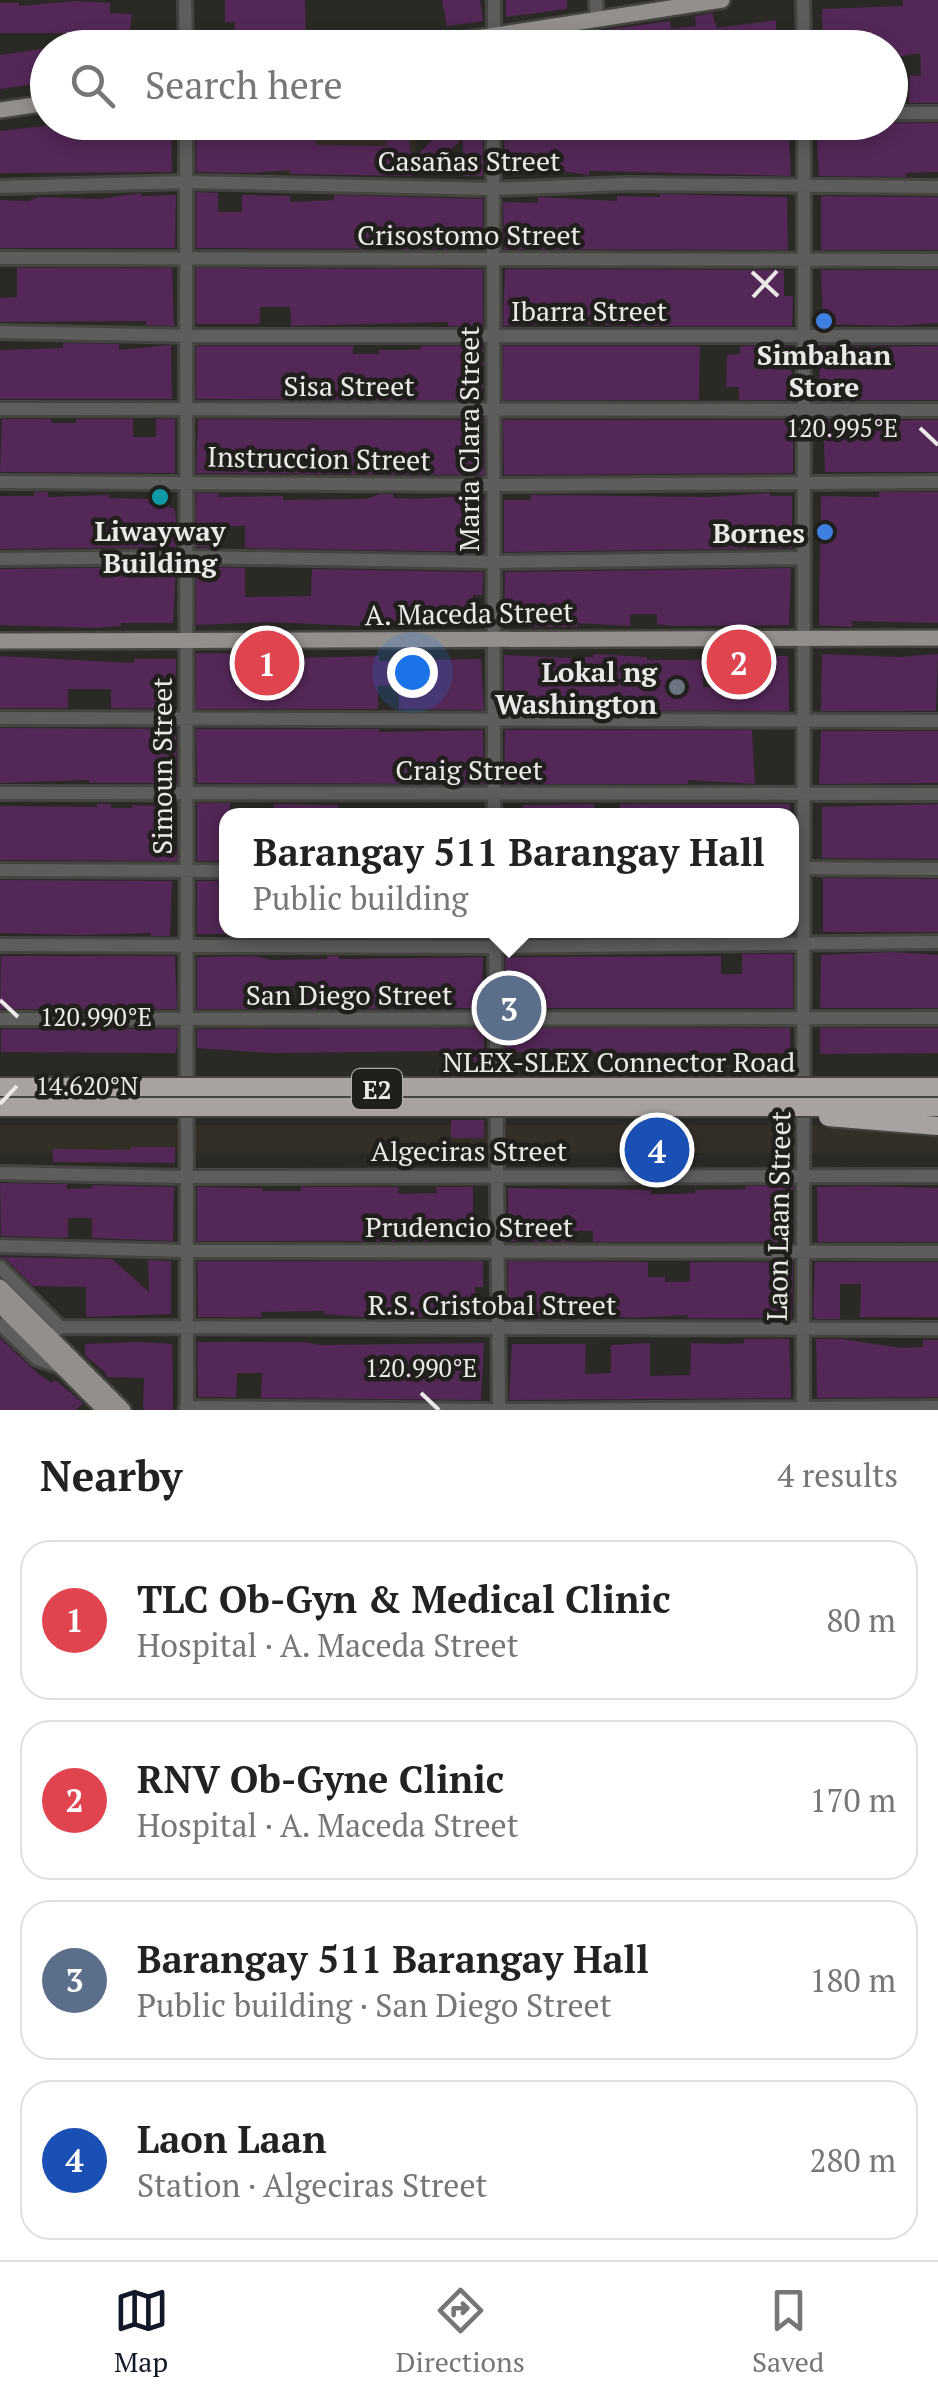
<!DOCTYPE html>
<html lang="en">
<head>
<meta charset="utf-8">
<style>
	body { margin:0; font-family:"PT Serif",serif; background:#f2f2f2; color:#222 }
	.you { position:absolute; left:412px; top:672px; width:35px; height:35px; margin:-25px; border:8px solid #fff; border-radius:50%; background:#1a73e8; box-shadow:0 0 0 15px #1a73e833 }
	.badge { display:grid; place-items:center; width:65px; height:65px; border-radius:50%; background:#111827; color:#fff; font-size:32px; font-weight:700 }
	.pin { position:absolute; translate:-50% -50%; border:5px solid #fff; box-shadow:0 2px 10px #0006 }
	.popup { position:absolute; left:219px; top:808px; width:580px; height:130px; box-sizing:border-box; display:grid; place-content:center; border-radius:20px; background:#fff; filter:drop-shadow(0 2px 8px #0005); font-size:32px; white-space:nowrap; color:#767676 }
	.popup b { font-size:38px; color:#222 }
	.popup::after { content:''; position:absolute; left:50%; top:100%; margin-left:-20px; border:20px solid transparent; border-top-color:#fff }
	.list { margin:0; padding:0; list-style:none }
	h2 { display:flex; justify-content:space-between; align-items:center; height:130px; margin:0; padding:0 40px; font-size:42px }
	h2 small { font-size:32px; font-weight:400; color:#767676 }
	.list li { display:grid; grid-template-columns:65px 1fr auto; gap:30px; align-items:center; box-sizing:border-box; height:160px; margin:0 20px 20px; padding:0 20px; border:2px solid #e0e0e0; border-radius:30px }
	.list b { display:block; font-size:38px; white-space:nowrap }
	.list p { margin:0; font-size:32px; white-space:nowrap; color:#767676 }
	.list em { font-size:32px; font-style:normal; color:#767676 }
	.icon { flex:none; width:55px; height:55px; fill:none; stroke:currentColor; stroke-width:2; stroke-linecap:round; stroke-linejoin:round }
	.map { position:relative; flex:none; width:938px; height:1410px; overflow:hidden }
	.search { position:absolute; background:#fff; box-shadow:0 5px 15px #0003; left:30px; right:30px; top:30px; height:110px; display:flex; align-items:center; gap:25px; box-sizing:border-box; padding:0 35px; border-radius:55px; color:#767676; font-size:38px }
	.sheet { height:850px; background:#fff }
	nav { display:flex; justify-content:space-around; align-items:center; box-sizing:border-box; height:140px; border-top:2px solid #e0e0e0; background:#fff; font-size:28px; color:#767676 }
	nav a { display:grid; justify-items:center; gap:5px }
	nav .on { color:#111827 }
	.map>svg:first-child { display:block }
</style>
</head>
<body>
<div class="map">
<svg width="938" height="1410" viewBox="0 0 938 1410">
	<rect width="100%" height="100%" fill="#2b2926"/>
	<path fill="#342f26" d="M283 123H416V175L283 173Z
		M0 1125H938V1153H0Z"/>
	<path fill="#532857" d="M225 0H305L306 38 296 39V48H233L235 22H225Z
		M442 0H480L483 21 447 26Z
		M506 0H567V9L506 17Z
		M902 0H938V103H909L910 75 921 76 920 53 890 58V48H823L822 9 903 6Z
		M74 1 110 3V13L132 14 128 48H98L99 36 82 33H0V3H19V6Z
		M712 13 717 28 776 20V48H557V41L583 38 582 34 604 30 670 21 671 29 696 26 695 16Z
		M48 48V82L0 89V55Z
		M80 122 171 123 172 172 0 173V131Z
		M196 122H317L316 145 387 146 385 122H408L412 176 290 174V170L249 173 196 172Z
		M449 122H478L430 171 416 157Z
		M504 122H788L791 176 589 171V175L563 171 505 174Z
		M816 122 938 123V172L906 173V177L819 176Z
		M463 140H483V176H463Z
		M196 192 218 193V212H242V195L290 196V202L334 200V195L483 199V228L463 229V249L196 248Z
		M141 193V196L176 195 175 248H0V200L28 201 40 197 99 199Z
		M660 194 787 197 788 250 504 249 503 202 538 203V197L617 201V196L660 197Z
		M821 196 938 197V250H821Z
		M17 268H172L174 326 146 325V321L0 322V298L17 297Z
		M196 268 483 269V326H448V322L291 326 290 307H260V324H196Z
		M505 269 784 270V296H793L792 326H619L578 323V315L550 314V324L503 326Z
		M821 270H938V323L896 326 823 324Z
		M63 343 119 344V350L171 345 172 399H0V350L63 348Z
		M196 346H353V354H379V350H407L421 349V346H483V391H463V400L196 399Z
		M503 346H700L699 400H503Z
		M740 346H791L792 400H739V387H726L727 355 740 354Z
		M938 346V400H819L820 347Z
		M2 419H51L52 423H76V419H133V437H156V419H175V473L0 472Z
		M198 419 483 420 484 475 196 473Z
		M503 420H793V473L504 475Z
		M823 420H938V472H825Z
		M34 492H48V497L109 495V498L150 499V493H169V508H174L176 517V547L0 549V496H34Z
		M879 492H938V623L852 621V627L819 625 821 496 879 497Z
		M196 493H218V497L283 496V500L366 499 381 494H393V498L418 499 484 495V552L245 548V526H219V548L196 547Z
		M770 493V496H792V548L504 552V500H531V495L712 497Z
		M176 567 173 623H121V626L95 628 0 625V569Z
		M196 567 245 568V597L311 596 312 569 483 572V583L482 595H473V626L360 622V626L268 622 196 625Z
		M791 568 789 625 672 626 657 624V614H630V626L577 623V627H532V624H504L505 572Z
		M196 653 288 654V658L379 656V661L481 659 484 710 399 709V685L378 686V709H196Z
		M594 654 647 657V660H703V687H727V655L788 656 789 711 504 710V655L572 658 594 657Z
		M822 654 899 657 938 654 936 711H821Z
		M0 656 134 663V659H176V684H170V709L111 708V689H68V708H0Z
		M0 728 176 729 177 783H89V780L0 783Z
		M196 729H379V732L483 730 484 784 197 783Z
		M505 730H752L755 784 688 780V784H504Z
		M821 731H938V783L819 784Z
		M197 803H230V816H226V861H197Z
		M97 804H111V808H132V805L173 807 177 861 0 860V806L97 807Z
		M274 804 338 805V816H274Z
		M579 804H594V816H523V805Z
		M620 804H790V816H620Z
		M938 804V859L822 858V807Z
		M823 878 938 879V932H823Z
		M0 880 172 881 170 936H151V933L82 935 0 933Z
		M197 881H226V934H197Z
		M894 952 938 955V1008H820L821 955Z
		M742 954H793V1008H506L505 957 721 956V974H742Z
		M1 956H175L177 1009H0Z
		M255 956 271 960 327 959V956H339V959L483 957 482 1008 299 1009V986H269V1009H197V957Z
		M484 1028V1074H451V1051L271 1053 197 1048V1029Z
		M506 1028H790V1053L506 1052Z
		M820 1028H938V1053L820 1054Z
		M1 1029H177V1048L175 1053 1 1052Z
		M451 1120H484V1138H451Z
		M131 1147H175V1163L53 1162V1149L131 1150Z
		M0 1183 67 1184V1189L92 1188V1185L174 1187 173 1241 92 1238V1218H68V1238L1 1236Z
		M746 1186H793L792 1242H593V1231H572V1242L508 1241V1188L651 1190V1194H677L695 1193V1190L746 1189Z
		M863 1186 938 1188V1242H818L817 1187Z
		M197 1187 262 1188V1191H301V1187H398V1194L437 1193 436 1187H473V1237L452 1238V1241H197Z
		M0 1257 112 1259 149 1292 148 1260 171 1261V1314L86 1317V1287L33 1286 7 1260Z
		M197 1261H483V1287H475V1317H360L324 1314V1311L261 1312 262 1317H198Z
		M508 1261 648 1262V1277H665V1282H690V1262H793L792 1318H687L688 1315 632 1318 610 1316V1314L508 1317Z
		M815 1262H938V1317H860L861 1284H840V1319H816L813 1316Z
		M0 1338 36 1372 51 1383 55 1380 83 1403 76 1410H0Z
		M744 1339H789L791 1398 509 1400 512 1344H586L585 1374 611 1373V1345L650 1343V1376L690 1375 691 1343 728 1344 744 1343Z
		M816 1339H842L901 1348 923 1347V1340H938V1397L817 1398Z
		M138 1342 172 1344 173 1410H143L144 1378 106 1377V1373L85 1355V1344Z
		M197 1342H305L321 1345 484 1343 481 1400 261 1398 262 1373H237L236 1397H198Z"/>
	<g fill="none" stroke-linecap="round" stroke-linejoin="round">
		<g stroke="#464441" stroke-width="18">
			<path id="minor" d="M185 0 186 48
				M494 0V48
				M596 0 597 21
				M803 0 804 48
				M890 113H938
				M186 122 187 1410
				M493 122 494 816
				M0 187 185 182 493 189 626 184 938 187
				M0 258 938 260
				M0 332 198 336H938
				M0 409 938 410
				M0 482 493 485 938 482
				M0 559 187 557 493 562 804 558
				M0 718 938 721
				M0 793 938 794
				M792 868 938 869
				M0 870 226 871
				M495 930 499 1410
				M0 945 495 947 938 942
				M0 1019 938 1018
				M0 1173 185 1177 938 1176
				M0 1246 186 1251 938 1252
				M0 1267 60 1327
				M0 1324 37 1359 61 1367
				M50 1337 60 1327 938 1329
				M186 1407 505 1410 938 1407
				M803 1410 804 122"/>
		</g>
		<g stroke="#464441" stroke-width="20">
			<path id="major" d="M412 48 722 0
				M0 110 48 103
				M0 641 938 638
				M0 1287 123 1410
				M0 1305 105 1410"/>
		</g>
		<use href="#minor" stroke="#5e5d5b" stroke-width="12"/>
		<use href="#major" stroke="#938f8d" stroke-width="15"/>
		<g stroke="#464441" stroke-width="22" stroke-linecap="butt">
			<path id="highway-bridge" d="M0 1087H938
				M0 1107H938
				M828 1117 938 1126"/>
		</g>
		<use href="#highway-bridge" stroke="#a8a3a0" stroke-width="18"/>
	</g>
	<path fill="none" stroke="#ebe9e7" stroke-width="4" d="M752 272 778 296M753 297 777 271M920 428 938 445M0 1000 18 1017M0 1104 17 1086M421 1393 439 1410"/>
	<g fill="#3f7fe0" stroke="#211f1c" stroke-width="4">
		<circle cx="824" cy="321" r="10"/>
		<circle cx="825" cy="532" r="10"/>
	</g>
	<circle fill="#0f9aa8" stroke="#211f1c" stroke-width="4" cx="160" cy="497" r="10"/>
	<circle fill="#6b7280" stroke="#211f1c" stroke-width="4" cx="677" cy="687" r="10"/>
	<g text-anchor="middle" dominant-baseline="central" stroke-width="9" stroke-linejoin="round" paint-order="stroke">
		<rect fill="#211f1c" stroke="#aeacaa" stroke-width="2.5" x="352" y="1069" width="50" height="40" rx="8"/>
		<g font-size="25" font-weight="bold" fill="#ebe9e7">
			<text x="377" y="1089">E2</text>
		</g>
		<g font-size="28" fill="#ebe9e7" stroke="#211f1c">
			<text x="469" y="160">Casañas Street</text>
			<text x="469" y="234">Crisostomo Street</text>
			<text x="589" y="310">Ibarra Street</text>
			<text x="349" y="385">Sisa Street</text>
			<text transform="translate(468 439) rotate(-90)">Maria Clara Street</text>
			<text transform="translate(319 458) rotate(1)">Instruccion Street</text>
			<text transform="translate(469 613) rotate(-1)">A. Maceda Street</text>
			<text transform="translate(161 766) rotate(-90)">Simoun Street</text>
			<text x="469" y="769">Craig Street</text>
			<text x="349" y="994">San Diego Street</text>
			<text x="619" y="1061">NLEX-SLEX Connector Road</text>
			<text x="469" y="1150">Algeciras Street</text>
			<text transform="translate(778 1216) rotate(-89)">Laon Laan Street</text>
			<text x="469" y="1226">Prudencio Street</text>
			<text x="492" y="1304">R.S. Cristobal Street</text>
		</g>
		<g font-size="28" font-weight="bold" fill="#ebe9e7" stroke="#211f1c">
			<text x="824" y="354">Simbahan<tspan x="824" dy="32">Store</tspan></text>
			<text x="160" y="530">Liwayway<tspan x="160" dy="32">Building</tspan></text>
			<text x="805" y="532" text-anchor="end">Bornes</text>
			<text x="657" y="671" text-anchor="end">Lokal ng<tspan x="657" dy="32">Washington</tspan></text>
		</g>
	</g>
	<g font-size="25" text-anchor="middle" fill="#ebe9e7" stroke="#211f1c" stroke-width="9" stroke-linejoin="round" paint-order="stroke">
		<text x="842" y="437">120.995°E</text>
		<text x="96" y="1026">120.990°E</text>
		<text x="87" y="1095">14.620°N</text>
		<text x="421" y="1377">120.990°E</text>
	</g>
</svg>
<div class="you"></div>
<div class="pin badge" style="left:267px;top:663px;background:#e0444e">1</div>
<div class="pin badge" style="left:739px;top:662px;background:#e0444e">2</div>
<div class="pin badge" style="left:509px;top:1008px;background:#5c6f8a">3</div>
<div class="popup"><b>Barangay 511 Barangay Hall</b>Public building</div>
<div class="pin badge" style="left:657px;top:1150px;background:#1a4fb4">4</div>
<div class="search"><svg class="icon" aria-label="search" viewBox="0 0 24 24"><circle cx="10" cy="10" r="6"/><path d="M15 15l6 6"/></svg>Search here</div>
</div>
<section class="sheet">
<h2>Nearby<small>4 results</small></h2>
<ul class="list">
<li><span class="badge" style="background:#e0444e">1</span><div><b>TLC Ob-Gyn &amp; Medical Clinic</b><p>Hospital · A. Maceda Street</p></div><em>80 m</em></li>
<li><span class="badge" style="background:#e0444e">2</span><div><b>RNV Ob-Gyne Clinic</b><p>Hospital · A. Maceda Street</p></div><em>170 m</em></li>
<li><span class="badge" style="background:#5c6f8a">3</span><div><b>Barangay 511 Barangay Hall</b><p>Public building · San Diego Street</p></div><em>180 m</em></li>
<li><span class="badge" style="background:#1a4fb4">4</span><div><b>Laon Laan</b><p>Station · Algeciras Street</p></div><em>280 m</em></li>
</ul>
</section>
<nav>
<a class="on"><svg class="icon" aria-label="map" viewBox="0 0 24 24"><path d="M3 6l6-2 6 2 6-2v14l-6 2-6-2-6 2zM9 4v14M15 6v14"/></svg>Map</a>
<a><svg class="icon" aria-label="directions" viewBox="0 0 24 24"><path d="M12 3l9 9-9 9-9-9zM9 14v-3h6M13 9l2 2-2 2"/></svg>Directions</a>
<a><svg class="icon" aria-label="saved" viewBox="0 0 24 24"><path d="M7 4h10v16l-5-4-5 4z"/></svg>Saved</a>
</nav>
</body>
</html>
